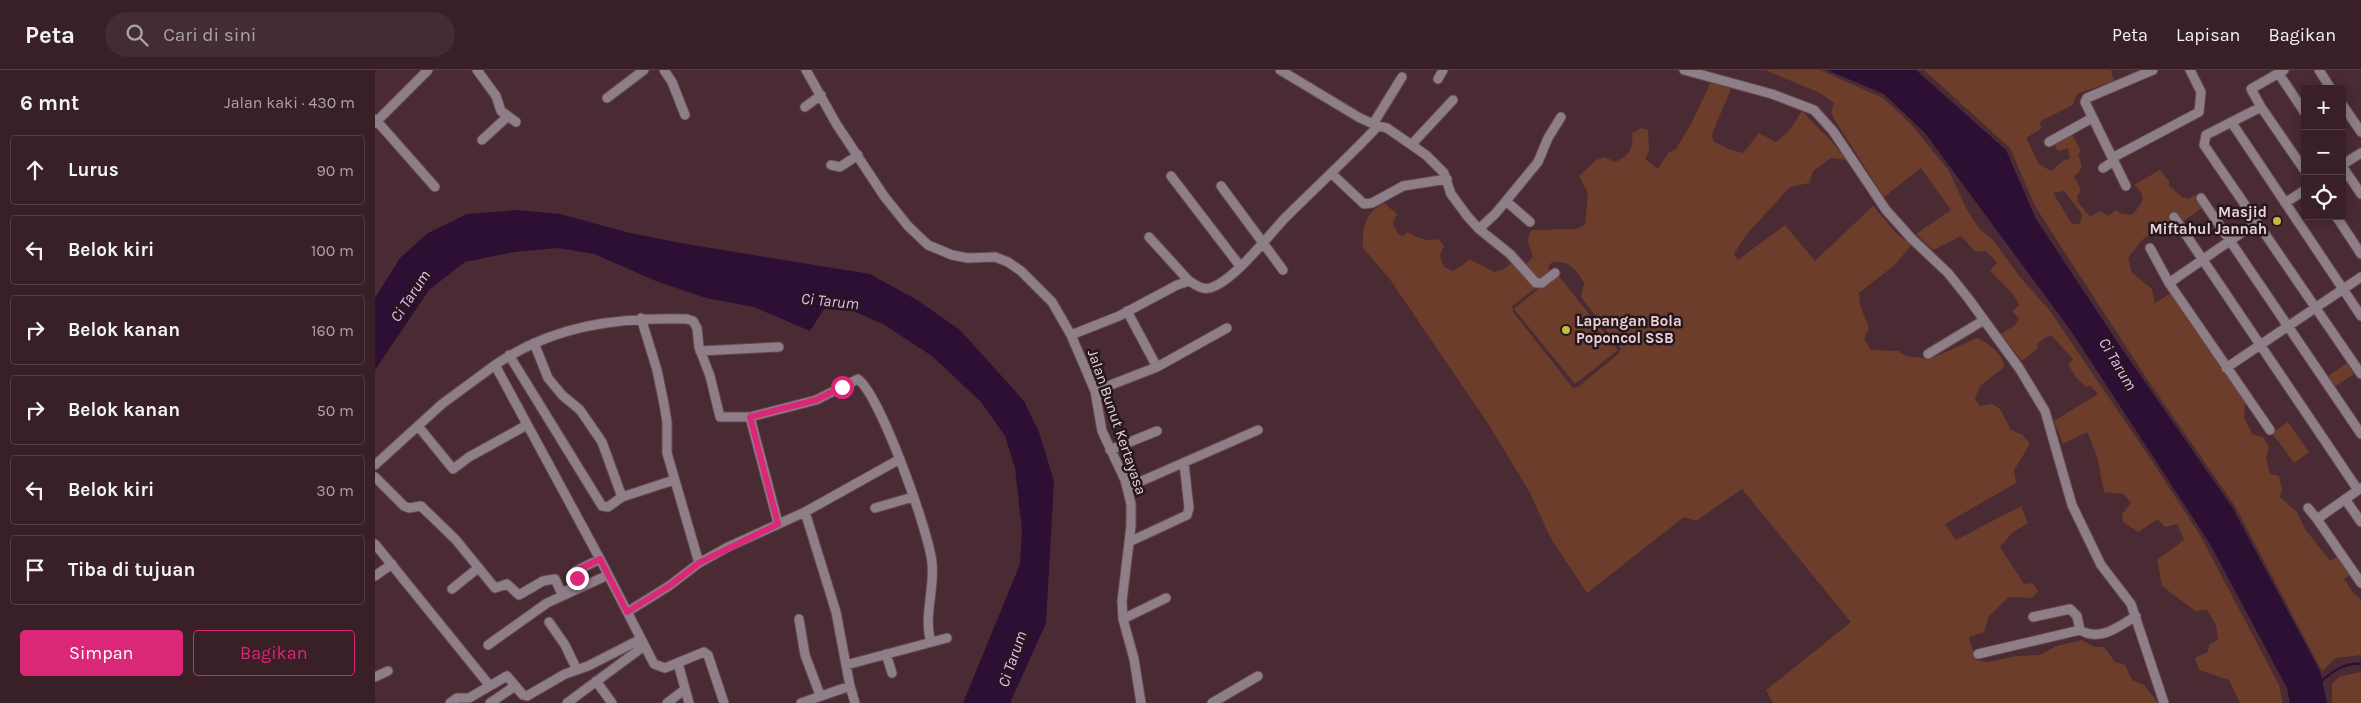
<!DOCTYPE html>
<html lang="id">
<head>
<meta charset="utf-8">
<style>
	body { margin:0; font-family:Karla,sans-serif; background:#432d32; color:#f1f3f6 }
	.controls { position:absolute; right:15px; top:15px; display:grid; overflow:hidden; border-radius:5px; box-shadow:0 2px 12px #0003 }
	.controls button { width:45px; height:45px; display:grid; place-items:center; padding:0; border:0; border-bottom:1px solid #523e43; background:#382026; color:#f1f3f6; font:25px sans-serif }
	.stop { position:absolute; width:15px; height:15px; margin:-11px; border:4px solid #db2777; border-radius:50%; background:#fff }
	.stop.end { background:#db2777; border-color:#fff; box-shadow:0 1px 5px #0008 }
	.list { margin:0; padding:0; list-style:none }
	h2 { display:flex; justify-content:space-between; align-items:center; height:65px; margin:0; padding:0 20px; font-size:21px }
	h2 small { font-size:16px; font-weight:400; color:#aba3a7 }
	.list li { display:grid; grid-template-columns:32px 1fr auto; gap:15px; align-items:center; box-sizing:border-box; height:70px; margin:0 10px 10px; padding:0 10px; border:1px solid #523e43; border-radius:5px }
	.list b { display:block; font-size:19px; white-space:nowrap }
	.list em { font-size:16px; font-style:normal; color:#aba3a7 }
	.actions { display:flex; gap:10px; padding:15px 20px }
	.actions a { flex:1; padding:11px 0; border:1px solid #db2777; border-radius:5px; text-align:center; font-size:18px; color:#db2777 }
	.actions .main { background:#db2777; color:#fff }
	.icon { flex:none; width:28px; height:28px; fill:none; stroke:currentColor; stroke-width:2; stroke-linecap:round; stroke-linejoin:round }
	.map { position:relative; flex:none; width:1986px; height:633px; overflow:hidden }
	header { display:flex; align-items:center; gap:30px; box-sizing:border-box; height:70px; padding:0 25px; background:#382026; border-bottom:1px solid #523e43 }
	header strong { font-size:24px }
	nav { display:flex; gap:28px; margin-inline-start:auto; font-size:18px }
	.search { width:350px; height:45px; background:#432d32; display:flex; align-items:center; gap:12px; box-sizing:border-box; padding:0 18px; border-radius:28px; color:#aba3a7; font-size:19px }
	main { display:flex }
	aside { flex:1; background:#382026 }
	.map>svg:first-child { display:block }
</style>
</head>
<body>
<header>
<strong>Peta</strong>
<div class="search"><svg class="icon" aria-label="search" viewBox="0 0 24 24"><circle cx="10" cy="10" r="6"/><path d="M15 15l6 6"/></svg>Cari di sini</div>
<nav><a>Peta</a><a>Lapisan</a><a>Bagikan</a></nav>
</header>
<main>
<aside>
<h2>6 mnt<small>Jalan kaki · 430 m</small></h2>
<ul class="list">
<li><svg class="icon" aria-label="ahead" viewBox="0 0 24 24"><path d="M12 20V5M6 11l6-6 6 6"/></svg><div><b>Lurus</b></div><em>90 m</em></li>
<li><svg class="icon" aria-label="left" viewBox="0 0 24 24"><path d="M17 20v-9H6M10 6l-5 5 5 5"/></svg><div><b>Belok kiri</b></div><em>100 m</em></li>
<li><svg class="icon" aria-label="right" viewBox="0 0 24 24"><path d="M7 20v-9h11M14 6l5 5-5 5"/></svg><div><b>Belok kanan</b></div><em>160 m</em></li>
<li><svg class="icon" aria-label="right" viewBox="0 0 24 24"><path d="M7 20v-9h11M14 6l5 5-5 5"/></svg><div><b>Belok kanan</b></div><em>50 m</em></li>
<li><svg class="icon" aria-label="left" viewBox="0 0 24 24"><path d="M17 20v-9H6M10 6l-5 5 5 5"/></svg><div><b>Belok kiri</b></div><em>30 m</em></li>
<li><svg class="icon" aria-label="arrive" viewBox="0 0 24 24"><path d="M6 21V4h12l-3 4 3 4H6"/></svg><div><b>Tiba di tujuan</b></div></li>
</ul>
<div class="actions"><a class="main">Simpan</a><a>Bagikan</a></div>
</aside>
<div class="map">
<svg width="1986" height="633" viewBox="0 0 1986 633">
	<rect width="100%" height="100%" fill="#4a2a33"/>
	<path fill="#6c3d2b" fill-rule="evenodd" d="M1390 0H1445L1508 28 1536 54 1574 101 1592 140 1604 158 1618 170 1645 207 1675 241 1775 388 1825 465 1904 615 1908 633H1865L1854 610 1824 600 1820 588 1833 582 1834 575 1843 570 1841 555 1832 540 1820 541 1787 516 1782 490 1809 470 1802 454 1790 457 1783 449 1763 462 1748 452 1747 444 1756 433 1749 424 1729 422 1722 386 1712 362 1688 374 1679 351 1723 324 1715 315 1711 317 1700 306 1693 294 1698 289 1677 266 1671 267 1663 273 1662 279 1647 291 1626 264 1640 255 1644 249 1637 241 1644 235 1638 224 1615 201 1622 192 1610 181 1601 182 1586 166 1558 180 1541 164 1576 140 1546 98 1509 127 1459 49 1456 42 1459 33 1445 23Z
		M1549 0H1736L1739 11 1702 24 1698 35 1664 52 1667 58 1651 68 1664 94 1676 101 1689 90 1695 89 1693 78 1683 81 1678 73 1696 62 1706 81 1703 84C1707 96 1709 98 1699 106L1706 120 1702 126 1703 132 1715 147 1725 141 1733 146 1741 140 1745 143 1757 145C1768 132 1773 127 1759 115L1785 100 1794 111V116L1807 127 1814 129 1819 125 1827 138 1807 152H1796L1768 169 1753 188 1757 203 1777 219 1780 233 1796 223 1870 332 1869 347 1878 365 1888 367 1894 377 1891 388 1895 404 1904 406 1907 420 1905 427 1922 442 1930 459 1955 491 1962 487 1975 505 1969 509 1979 524 1986 529V585L1961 588 1947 601 1860 436 1774 312 1681 169 1660 136 1635 78ZM1689 121 1707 144 1705 154H1697L1678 123Z
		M1336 12 1356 19 1337 64 1338 71 1353 79 1368 83 1384 63 1401 72 1413 62 1427 41 1458 73 1472 90 1456 88 1438 101 1434 113 1415 117 1371 165 1359 184 1363 190 1410 155 1440 191 1498 136 1521 163 1536 175 1521 194 1484 223 1485 235 1494 258 1489 269 1496 280 1523 281 1531 286 1555 289 1602 268C1612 272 1629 284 1629 297L1605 316 1600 329 1605 336 1617 334 1625 339 1636 360 1648 365 1655 374 1639 400 1641 413 1570 454 1581 470 1646 436 1653 453 1637 463 1625 477 1649 514 1658 513 1663 521 1657 528 1634 527 1614 546 1609 562 1594 567 1601 590 1613 592 1641 586 1665 585 1681 576 1707 570 1719 577H1729L1740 592 1750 595 1757 610 1769 615 1783 633H1398L1391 620 1476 552 1367 419 1321 451 1309 447 1212 523 1175 467 1155 423 1114 355 1014 208 988 178C987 159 990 142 1009 133L1022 144 1018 153 1023 164 1028 166 1033 162C1042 168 1053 172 1063 169L1069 176 1065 186 1069 197 1078 201 1087 196 1094 189 1120 202 1129 199 1137 193 1161 218 1137 236 1138 242 1198 318 1203 317 1243 284 1246 279 1206 227 1209 213C1200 199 1194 189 1176 193L1173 197 1176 203 1167 210 1162 208 1151 194 1158 187 1153 173 1154 164 1157 160 1201 159 1210 155 1213 123 1204 106 1221 90 1230 87 1240 92C1254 86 1259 78 1257 63L1267 58 1273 60 1274 81 1270 89 1283 99 1293 83 1301 79 1316 54Z
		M1182 204 1243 280 1200 314 1139 239Z
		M1972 293 1979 304 1959 317 1952 307Z
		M1913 352 1934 382 1919 393 1897 363Z
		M1986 602V633H1957V614L1964 607Z"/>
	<path fill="#2d0f34" d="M1452 0H1541L1631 80 1661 149 1747 279 1857 437 1945 601 1952 633H1915L1912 618 1835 474 1696 261 1550 63 1509 24Z
		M143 140 185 144 255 163 311 174 495 204 542 230 585 260 649 331 664 362 679 411 671 553 635 633H588L645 494 647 460 640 398 630 366 606 332 557 286 508 254 478 241 449 239 435 261 379 237 331 228 281 211 219 184 183 178 139 182 90 192 54 220 0 300V228L25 188 53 163 92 144Z"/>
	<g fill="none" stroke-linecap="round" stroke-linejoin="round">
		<path stroke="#2d0f34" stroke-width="2.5" d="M1945 612C1957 602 1970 592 1986 594"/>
		<g stroke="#664851" stroke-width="11">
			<path id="minor" d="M102 0 121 26 126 41 141 52
				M289 0 297 12 310 45
				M431 0 462 55 509 126 533 156 553 175 577 185 593 188 620 187 633 192 646 201 677 232 696 265 720 321 727 361 750 410 756 434V456L747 531 748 549 759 589 766 633
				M905 0 985 48 1003 56 1012 58 1051 85 1069 103 1076 124 1093 147 1104 159 1135 184 1161 213H1167L1180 203
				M1309 0 1397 24 1439 40 1458 61 1511 140 1537 169 1573 203 1593 228 1644 298 1670 341 1697 435 1726 495 1756 534 1789 633
				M1909 0 1876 19 1886 37 1930 101
				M1944 0 1956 19
				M1904 4 1930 43
				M1063 9 1068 0
				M232 28 269 0
				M1967 34 1986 62
				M430 37 446 25
				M1886 37 1831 65 1829 75 1986 304
				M0 49 60 117
				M0 53 53 0
				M1857 53 1986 246
				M998 54 1027 7
				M107 70 132 47
				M1674 72 1717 48
				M1037 74 1078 30
				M1737 88 1824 42 1826 22 1815 0
				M456 95 465 97 483 85
				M1967 95 1986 83
				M1967 96 1986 124
				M1728 98 1739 91
				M956 103 989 134 997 133 1028 116 1072 109
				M796 106 865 196
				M846 116 908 200
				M1751 116 1710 32 1712 28 1778 0
				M1826 128 1986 364
				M1131 131 1155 152
				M1910 133 1930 120
				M1961 146 1986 184
				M1799 147 1983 420
				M1104 159 1121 143 1163 92 1173 68 1186 47
				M774 167 814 211
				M1775 178 1794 213 1895 360
				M1794 213 1882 152
				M752 241 782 297
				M266 248 282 300 289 334 292 352V383L324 493
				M696 265 744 246 802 215 814 211C821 215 827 220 835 218 859 211 893 166 910 148 941 117 973 88 1003 56
				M159 273 173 308 187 325 205 340 227 372 247 427
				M325 281 404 277
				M1553 284 1609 250
				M134 285 227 436 233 437 247 427 299 410
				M120 295C179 255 243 247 312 249L318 251 322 258 324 277 335 306 345 347H375L441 330 483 309C506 327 554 462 557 493 560 520 548 546 556 572
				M1851 298 1986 207
				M720 321 782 297 852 258
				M375 347 403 453
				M43 356 78 399 94 387 152 355
				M735 380 782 361
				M0 395 67 334 120 295 225 489 279 594 290 598 329 582 333 585 349 633
				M0 407 29 436 34 438 46 436 81 470 120 518 132 514 144 525 168 511 180 509 186 522H189L204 514 201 501 225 489
				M753 417 883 360
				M1986 418 1942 449 1986 513
				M1970 429 1986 452
				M500 438 538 427
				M1933 438 1942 449
				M430 442 461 542 475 616
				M754 472 812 445 814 438 809 393
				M0 474 115 616
				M0 506 17 494
				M77 519 103 498
				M252 542 294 516 324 493 353 477 430 442 525 389
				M1658 547 1695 539 1702 546 1705 560
				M424 549 430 585 445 625
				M748 549 791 528
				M174 552 190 575 202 600
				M113 575 172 533 233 505
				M511 584 517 603
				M1603 584 1705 560C1725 572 1743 557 1761 546
				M471 595 572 568
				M304 597 314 633
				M0 607 13 601
				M221 611 237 633
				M75 633 82 628H94L132 606 148 625 152 626 190 604 213 596 266 569
				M115 633 137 618
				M192 633 265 579
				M292 633 309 620
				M426 633 475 616 480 633
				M837 633 883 606"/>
		</g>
		<use href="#minor" stroke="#8d7e87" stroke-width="9"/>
	</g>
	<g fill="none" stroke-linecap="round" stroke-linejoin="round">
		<path stroke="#db2777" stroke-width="6" d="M202 508 201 501 225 489 252 542 294 516 324 493 403 454 375 347 441 330 467 317"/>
	</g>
	<g fill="#c5bc3d" stroke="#26171c" stroke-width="2">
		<circle cx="1902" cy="151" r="5"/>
		<circle cx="1191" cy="260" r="5"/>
	</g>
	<g text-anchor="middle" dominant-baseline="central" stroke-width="5" stroke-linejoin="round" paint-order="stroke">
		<g font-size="15" font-weight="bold" fill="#e7d1d7" stroke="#26171c" text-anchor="end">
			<text x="1892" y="142">Masjid<tspan x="1892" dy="17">Miftahul Jannah</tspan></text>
			<text x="1201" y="251" text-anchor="start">Lapangan Bola<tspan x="1201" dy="17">Poponcol SSB</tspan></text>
		</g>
		<g font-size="15" fill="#e7d1d7" stroke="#26171c">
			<text transform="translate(742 352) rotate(71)">Jalan Bunut Kertayasa</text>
		</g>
		<g font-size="16" font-style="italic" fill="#ebb6fa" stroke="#26171c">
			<text transform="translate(35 226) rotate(-56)">Ci Tarum</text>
			<text transform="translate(455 231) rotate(6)">Ci Tarum</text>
			<text transform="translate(1743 294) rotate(59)">Ci Tarum</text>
			<text transform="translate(637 589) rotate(-71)">Ci Tarum</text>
		</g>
	</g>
</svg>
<div class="controls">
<button>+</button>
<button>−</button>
<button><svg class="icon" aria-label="locate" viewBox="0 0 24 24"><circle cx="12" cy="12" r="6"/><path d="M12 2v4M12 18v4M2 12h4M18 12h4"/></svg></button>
</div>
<div class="stop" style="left:467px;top:317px"></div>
<div class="stop end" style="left:202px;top:508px"></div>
</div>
</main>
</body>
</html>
